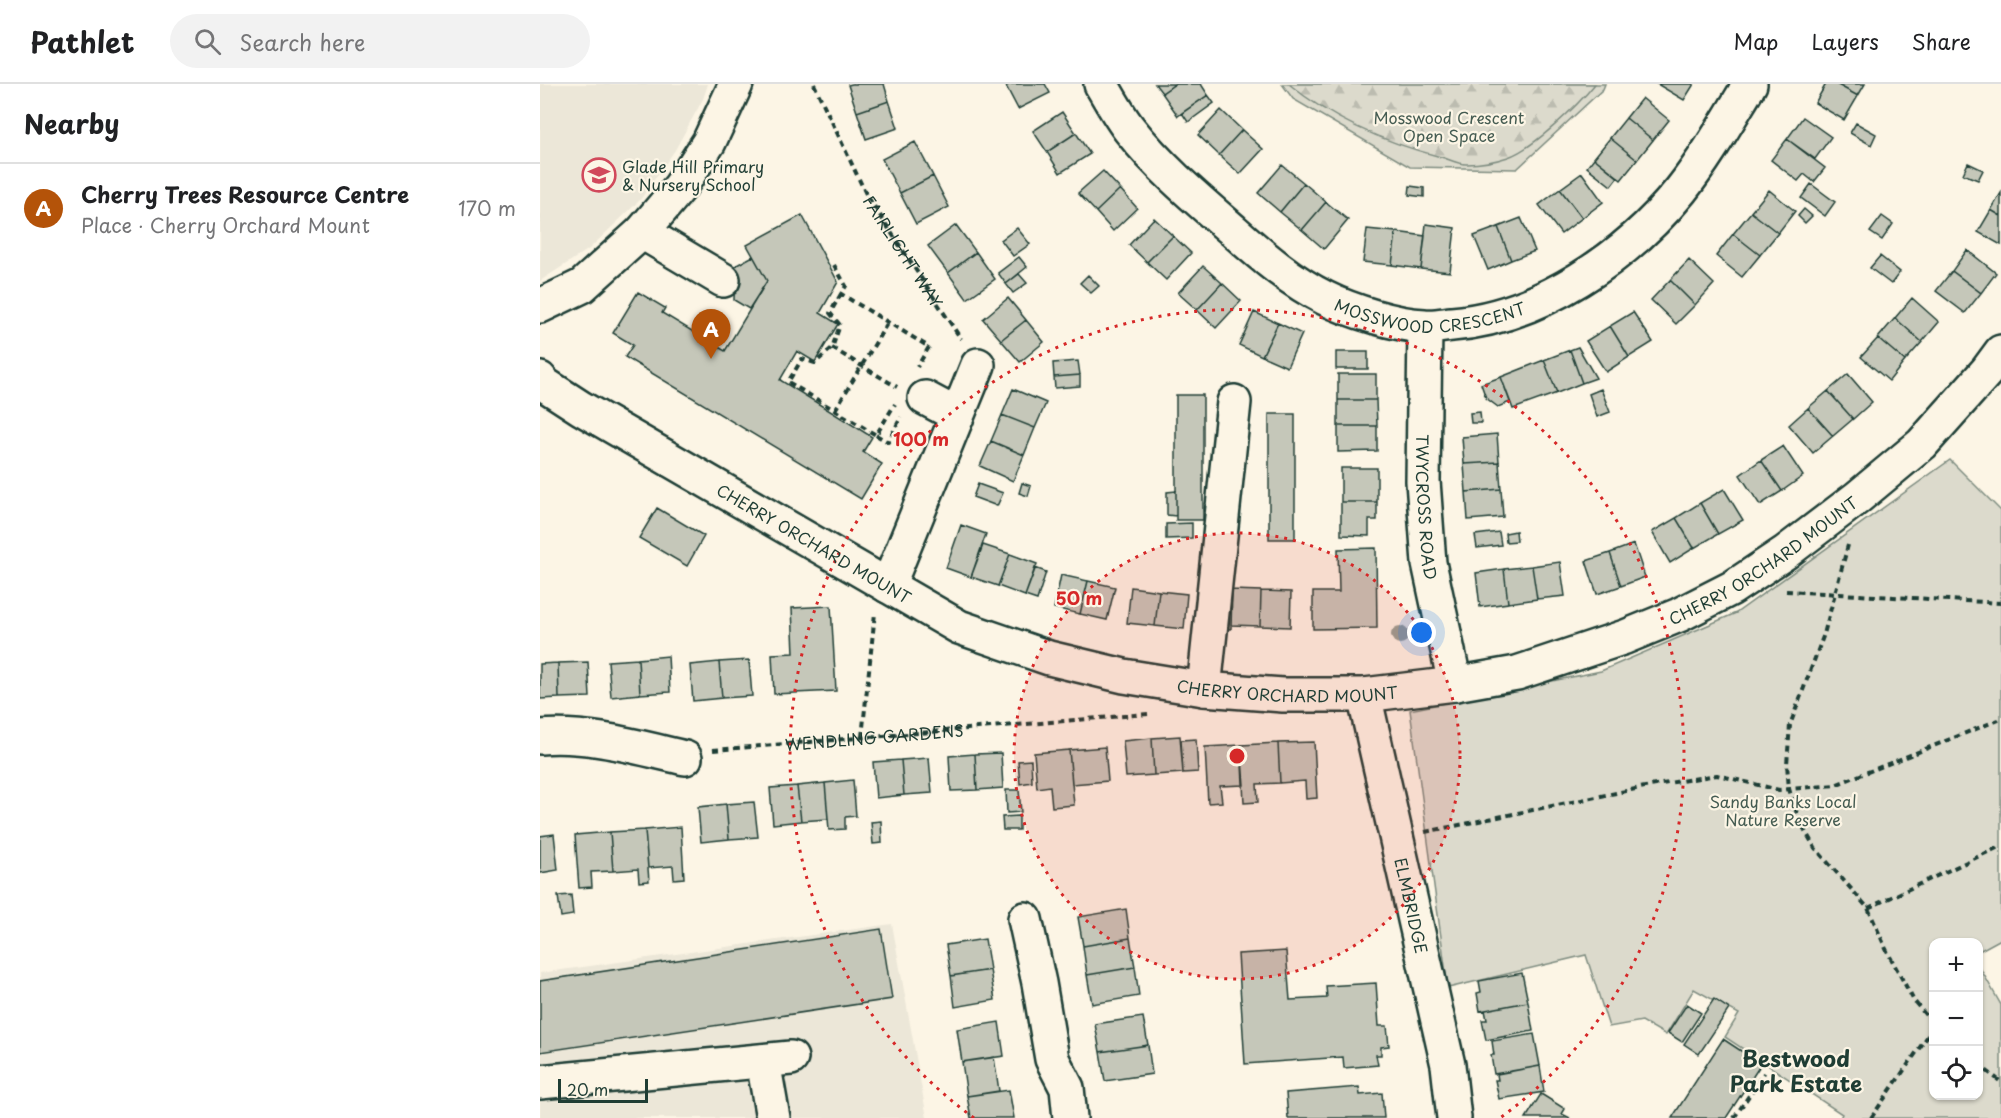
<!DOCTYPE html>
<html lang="en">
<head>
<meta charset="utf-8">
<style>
	body { margin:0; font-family:"Playpen Sans",sans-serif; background:#f2f2f2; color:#202124 }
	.controls { position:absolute; right:18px; bottom:18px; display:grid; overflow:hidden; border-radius:12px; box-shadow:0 2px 4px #0004 }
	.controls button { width:54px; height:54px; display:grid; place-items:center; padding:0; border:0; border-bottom:2px solid #e0e0e0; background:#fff; color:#202124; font:30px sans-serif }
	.scale { position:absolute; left:18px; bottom:15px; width:90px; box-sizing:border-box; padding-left:6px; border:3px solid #1f3d34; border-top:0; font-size:16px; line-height:21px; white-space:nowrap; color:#1f3d34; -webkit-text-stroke:4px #fcf5e5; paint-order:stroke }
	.you { position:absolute; left:882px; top:549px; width:21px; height:21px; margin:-15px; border:4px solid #fff; border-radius:50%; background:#1a73e8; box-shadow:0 0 0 9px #1a73e833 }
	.badge { display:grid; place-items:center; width:39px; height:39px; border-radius:50%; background:#b45309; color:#fff; font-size:20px; font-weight:700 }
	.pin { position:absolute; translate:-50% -50px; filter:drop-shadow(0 2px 3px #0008) }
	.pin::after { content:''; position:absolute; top:32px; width:21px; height:18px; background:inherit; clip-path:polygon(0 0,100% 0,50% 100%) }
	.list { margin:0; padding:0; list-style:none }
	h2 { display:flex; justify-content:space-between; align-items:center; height:78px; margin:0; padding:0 24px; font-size:26px }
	h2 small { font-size:20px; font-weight:400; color:#757577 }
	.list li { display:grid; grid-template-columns:39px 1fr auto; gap:18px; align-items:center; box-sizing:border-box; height:90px; padding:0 24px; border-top:2px solid #e0e0e0 }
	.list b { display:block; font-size:22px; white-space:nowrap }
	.list p { margin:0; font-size:20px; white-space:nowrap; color:#757577 }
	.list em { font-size:20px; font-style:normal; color:#757577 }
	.icon { flex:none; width:33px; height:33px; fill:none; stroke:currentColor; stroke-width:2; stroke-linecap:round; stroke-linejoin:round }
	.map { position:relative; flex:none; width:1461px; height:1034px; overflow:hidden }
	header { display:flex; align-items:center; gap:36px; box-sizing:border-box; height:84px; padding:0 30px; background:#fff; border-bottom:2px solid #e0e0e0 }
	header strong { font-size:28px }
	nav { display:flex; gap:33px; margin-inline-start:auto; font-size:21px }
	.search { width:420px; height:54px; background:#f2f2f2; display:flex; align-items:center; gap:15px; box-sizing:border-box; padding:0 21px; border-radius:33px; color:#757577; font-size:22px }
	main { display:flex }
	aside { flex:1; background:#fff }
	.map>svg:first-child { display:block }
</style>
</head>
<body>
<header>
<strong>Pathlet</strong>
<div class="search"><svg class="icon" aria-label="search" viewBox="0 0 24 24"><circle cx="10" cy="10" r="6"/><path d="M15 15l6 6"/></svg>Search here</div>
<nav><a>Map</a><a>Layers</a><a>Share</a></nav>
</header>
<main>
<aside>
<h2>Nearby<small></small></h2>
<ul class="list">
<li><span class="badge">A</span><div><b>Cherry Trees Resource Centre</b><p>Place · Cherry Orchard Mount</p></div><em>170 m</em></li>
</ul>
</aside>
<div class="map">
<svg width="1461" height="1034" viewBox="0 0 1461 1034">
	<defs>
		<pattern id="forest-firs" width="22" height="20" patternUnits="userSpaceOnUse" patternTransform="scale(1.5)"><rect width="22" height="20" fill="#dcdacc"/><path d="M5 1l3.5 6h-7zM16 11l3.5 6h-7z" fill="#bcbcb0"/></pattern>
	</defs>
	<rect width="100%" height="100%" fill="#fcf5e5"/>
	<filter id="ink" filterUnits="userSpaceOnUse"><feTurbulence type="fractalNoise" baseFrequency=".0167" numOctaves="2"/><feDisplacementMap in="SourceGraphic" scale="12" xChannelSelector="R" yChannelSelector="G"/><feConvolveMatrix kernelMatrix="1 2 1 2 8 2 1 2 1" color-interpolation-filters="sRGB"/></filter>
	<g filter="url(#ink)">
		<path fill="#ece7d8" d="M0 0H168L163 15 135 66 100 116 49 165 0 197Z
			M352 840 387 1034H0V889Z"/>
		<path fill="#dcdacc" stroke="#7e8c80" stroke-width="1.5" d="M742 0H1065L1063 5 977 85 870 83 753 15Z
			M1410 376 1461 427V855L1439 867 1438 858H1394V1012H1438L1439 882 1461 921V1034H1300L1302 1030 1185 953 1199 930 1154 905 1126 951 1102 937 1069 943 1046 871 908 904 870 626 1061 587 1196 529Z"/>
		<path fill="url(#forest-firs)" stroke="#7e8c80" stroke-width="1.5" d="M749 0H1055C1038 21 993 65 968 73 956 77 940 80 927 80 919 81 909 75 901 73 847 59 792 36 749 0Z"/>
		<path fill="#c5c7b9" stroke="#1f3d34" stroke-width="1.5" d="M312 0H344L349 17 317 28 308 1Z
			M470 0H505L510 9 478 25 466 2Z
			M615 0H635L622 9Z
			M635 0H661L668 11 638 32 622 9Z
			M1117 0H1154L1144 16Z
			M1286 0H1296L1318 12 1304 36 1275 19Z
			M1296 0H1325L1318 12Z
			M668 11 674 19 648 38 642 29Z
			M1102 14 1129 36 1113 56 1086 34Z
			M349 17 358 44 326 55 317 28Z
			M681 26 702 46 679 71 658 51Z
			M522 28 536 49 507 68 493 47Z
			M1263 33 1291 53 1275 75 1247 55Z
			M1086 34 1113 56 1097 76 1070 54Z
			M1316 39 1336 50 1331 61 1310 49Z
			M702 46 723 65 700 90 679 71Z
			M536 49 550 70 520 89 507 68Z
			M1070 54 1097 76 1081 96 1054 74Z
			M1247 55 1285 84 1274 98 1264 90 1258 97 1231 76Z
			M375 58 393 92 360 109 342 75Z
			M1054 74 1078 93 1071 102 1047 83Z
			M1428 79 1443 86 1438 96 1423 90Z
			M742 81 764 99 740 128 718 109Z
			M563 87 580 105 556 128 538 109Z
			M1042 89 1063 118 1042 134 1020 105Z
			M393 92 409 123 376 140 360 109Z
			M764 99 786 118 762 146 740 128Z
			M1271 100 1295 118 1285 132 1261 114Z
			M870 102 884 104V113L869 111Z
			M580 105 597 124 573 147 556 128Z
			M1020 105 1042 134 1021 150 999 121Z
			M1229 106 1255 127 1238 149 1211 128Z
			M1461 109V132L1451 126Z
			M786 118 808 136 784 165 762 146Z
			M1264 125 1272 132 1265 139 1258 132Z
			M1451 126 1461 132V161L1438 148Z
			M1211 128 1238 149 1220 171 1193 150Z
			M262 131 298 198 280 229 298 240 275 278 257 267 240 296 332 353 323 368 342 380 321 415 85 273 93 261 73 249 98 208 125 224 122 229 185 267 227 197 207 161Z
			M1342 132 1353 140 1342 156 1330 148Z
			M614 134 633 152 607 178 589 161Z
			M981 134 995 167 971 176 958 143Z
			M886 140 915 144 910 188 881 185Z
			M416 141 436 168 408 189 388 162Z
			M958 143 971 176 948 186 934 152Z
			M477 144 490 160 473 172 461 156Z
			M827 145 856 148 852 181 823 178Z
			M856 148 885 152 881 185 852 181Z
			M1193 150 1220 171 1202 193 1176 172Z
			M633 152 651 169 626 196 607 178Z
			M1427 166 1456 189 1441 209 1412 187Z
			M436 168 455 195 427 215 408 189Z
			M213 172 227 197 209 225 194 216 195 182Z
			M1340 172 1360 188 1351 200 1330 184Z
			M479 173 487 183 466 200 458 189Z
			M1149 176 1174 200 1155 221 1130 196Z
			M663 182 682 199 657 226 638 209Z
			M1412 187 1441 209 1425 229 1396 207Z
			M479 190 487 199 473 209 466 200Z
			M548 191 559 202 551 209 540 199Z
			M1130 196 1155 221 1136 240 1111 216Z
			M682 199 701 217 676 244 657 226Z
			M468 214 486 236 461 256 443 235Z
			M1372 214 1399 238 1382 258 1355 234Z
			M714 228 738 239 722 272 699 261Z
			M1093 228 1113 258 1089 273 1070 242Z
			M1355 234 1382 258 1365 277 1338 254Z
			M486 236 504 258 480 278 461 256Z
			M738 239 762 250 747 283 722 272Z
			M1070 242 1089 273 1066 288 1046 257Z
			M1338 254 1365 277 1349 297 1321 273Z
			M1038 263 1056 294 1042 299 1030 266Z
			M1030 266 1042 299 1017 309 1004 276Z
			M796 268H828V285H796Z
			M1004 276 1017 309 973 325 961 293Z
			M538 277 540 291 514 293 513 279Z
			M798 290H836V316H798Z
			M1308 290 1332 318 1313 335 1288 307Z
			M540 291V302L515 304 514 293Z
			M961 293 970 318 958 323 946 314 941 300Z
			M473 305 506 319 495 344 462 331Z
			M1061 305 1070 328 1057 333 1049 310Z
			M1288 307 1313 335 1293 352 1268 324Z
			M636 311H663V436H636Z
			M798 316H836L837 342H798Z
			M1268 324 1293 352 1273 369 1249 341Z
			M940 328 941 339H931L930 329Z
			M729 330H755V455H729Z
			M462 331 495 344 484 371 451 357Z
			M798 342H837V367L798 368Z
			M957 350 959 378 924 380 922 353Z
			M451 357 484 371 473 397 440 382Z
			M1243 362 1263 392 1242 407 1221 376Z
			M1221 376 1242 407 1220 421 1200 391Z
			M959 378 961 405 926 408 924 380Z
			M801 384H837V418H801Z
			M482 399 491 402 488 412 479 409Z
			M438 400 463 409 457 422 433 413Z
			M961 405 963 433 928 436 926 408Z
			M1184 405 1203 436 1178 450 1160 419Z
			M636 407V432L627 431V408Z
			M801 418H837V436H829V452L801 451Z
			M1160 419 1178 450 1154 464 1136 434Z
			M117 424 164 452 147 482 99 454Z
			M1136 434 1154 464 1130 479 1112 448Z
			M652 439V454L626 455V440Z
			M421 441 446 450 431 493 406 484Z
			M976 447 977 457 966 458 965 449Z
			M959 448 961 461 937 464 935 451Z
			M1094 460 1105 493 1081 502 1070 469Z
			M443 461 470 470 458 502 431 493Z
			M836 464 837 544 773 545V508H799L798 465Z
			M1070 469 1081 502 1057 510 1046 477Z
			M470 470 497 480 485 512 458 502Z
			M1020 478 1025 512 997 515 992 482Z
			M992 482 997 515 968 519 964 485Z
			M495 484 506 488 497 516 485 512Z
			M964 485 968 519 940 523 936 489Z
			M521 491 548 497 540 530 514 524Z
			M548 497 575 503 567 536 540 530Z
			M591 503 619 507 615 542 587 539Z
			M680 506H692L691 545 678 544Z
			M692 506 721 507 720 542 691 541Z
			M619 507 647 510 644 545 615 542Z
			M721 507 751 508 750 543 720 542Z
			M291 522 296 607 234 610 232 570 254 569 252 524Z
			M128 572 130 608 100 610 98 575Z
			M98 575 100 610 71 613 68 577Z
			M209 576 212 612 182 614 179 578Z
			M48 578 50 613 19 614 18 579Z
			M179 578 182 614 153 617 150 581Z
			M18 579 19 614 0 615V580Z
			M640 652 643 689 614 691 612 654Z
			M612 654 614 691 586 693 583 657Z
			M656 655 658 688 643 689 641 656Z
			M774 658 777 714 766 715 765 697 740 699 738 659Z
			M738 659 740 699 717 700 718 718 704 719 701 661Z
			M701 661 704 701 680 702 682 718 668 719 665 663Z
			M565 663 568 697 532 700 529 666Z
			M529 666 534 721 512 723 510 702 497 704 494 669Z
			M461 669 463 704 437 706 435 670Z
			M435 670 437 706 411 707 409 672Z
			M389 674 392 709 364 711 361 676Z
			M361 676 364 711 336 714 333 678Z
			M491 676 492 698 480 700 478 677Z
			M313 696 316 732 305 733V745L289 746 285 699Z
			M285 699 288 735 261 737 257 702Z
			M257 702 261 737 233 740 230 704Z
			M466 706H479L481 728 467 729Z
			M214 718 218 753 189 755 186 720Z
			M186 720 189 755 161 758 158 723Z
			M479 732V746H463L462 733Z
			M341 737 342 759 333 760 331 738Z
			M141 743 144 794 134 795 133 782 108 784 105 746Z
			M105 746 109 797 99 798 98 785 73 787 70 748Z
			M70 748 73 787 51 788 52 803 39 804 35 751Z
			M14 750 18 786 0 789V752Z
			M31 811 33 831 21 833 18 812Z
			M586 825 590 854 543 862 538 833Z
			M341 845 352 915 0 968V897Z
			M590 854 595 883 547 891 543 862Z
			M445 855 450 886 411 892 406 861Z
			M746 867 750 916 787 914 786 902 836 899 839 942H847L849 962 841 963V971H836L838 981 804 984 803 973 705 980 698 870Z
			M595 883 599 912 552 920 547 891Z
			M450 886 455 916 415 923 411 892Z
			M982 889 988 918 940 927 937 909 941 908 939 897Z
			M1174 915 1189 925 1159 970 1144 960Z
			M988 918 993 947 946 956 942 936H947L945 926Z
			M1147 920 1161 929 1142 958 1128 949Z
			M603 933 608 961 560 968 555 940Z
			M459 938 464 972 422 978 417 945Z
			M994 950 1000 982 954 990 951 971H954L952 957Z
			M1183 955 1221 980 1186 1034H1132Z
			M608 961 612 990 565 997 560 968Z
			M454 973 459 1007 427 1012 422 978Z
			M1000 982 1004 1008 959 1015 955 996H958L957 990Z
			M819 1003 820 1011 842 1009 844 1034H748L746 1009Z
			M469 1006 474 1034H431L427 1012Z
			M1001 1010 1025 1025 1022 1030 1030 1034H986Z"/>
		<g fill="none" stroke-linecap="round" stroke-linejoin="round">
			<g stroke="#1f3d34" stroke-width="38">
				<g id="minor">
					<path id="s3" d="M561 0C570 15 579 32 590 46 620 84 657 115 694 147 722 172 751 197 785 214 811 227 856 241 885 242 893 243 903 241 912 240 999 233 1087 173 1141 106 1167 73 1188 36 1210 0"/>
					<path d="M102 148 183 196"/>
					<path d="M0 222 42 202 102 148 140 103 169 58 196 0"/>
					<path id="s4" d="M885 243 883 397 889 479 915 600"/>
					<path id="s5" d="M0 295 4 300 41 324 419 543 509 574 584 592 664 605 743 611H824L915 600 977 589 1085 553 1139 531 1192 504 1246 468 1317 414 1382 360 1447 287 1461 268"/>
					<path d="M385 314 417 331"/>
					<path d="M348 502 438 281"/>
					<path d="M664 605 694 318"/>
					<path id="s6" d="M824 611 908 981 914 1034"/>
					<path d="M0 653C49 649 97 663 145 674"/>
					<path d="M485 835 499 899 512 975 527 1004 530 1034"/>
					<path d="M223 977 233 1034"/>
					<path d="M0 998 251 974"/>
				</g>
			</g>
			<g stroke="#1f3d34" stroke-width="4" stroke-dasharray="6 4.5" stroke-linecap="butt">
				<path id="s1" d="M274 0 326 110 421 255"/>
				<path d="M294 181 306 202 301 210 389 263 377 283"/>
				<path d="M301 210 290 229 300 241 292 264 275 279 262 275 248 298 336 351 355 320"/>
				<path d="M292 264 357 303"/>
				<path d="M295 326 348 238"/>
				<path d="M336 351 348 358 361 333"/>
				<path d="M1308 461 1284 550 1250 641 1247 680 1249 705 1259 736 1275 764 1328 824 1346 865 1374 917 1394 941"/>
				<path d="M1246 507 1461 519"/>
				<path d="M322 653 335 529"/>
				<path id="s2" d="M173 666 608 630"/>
				<path d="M885 748 1110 702 1177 691 1239 706 1295 701 1461 635"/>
				<path d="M1328 824 1461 762"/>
				<path d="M1438 980 1461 998"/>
				<path d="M1194 1034 1224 989"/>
				<path d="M1331 1034 1394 943"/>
			</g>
			<use href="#minor" stroke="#fcf5e5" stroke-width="33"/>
		</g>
		<circle fill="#97a194" cx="860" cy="551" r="9"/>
	</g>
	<circle cx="697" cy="672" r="223" fill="#d62828" fill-opacity=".12"/>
	<g fill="none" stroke="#d62828" stroke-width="3" stroke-dasharray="3 6">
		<circle cx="697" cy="672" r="223"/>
		<path d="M434 1034A447 447 0 1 1 960 1034"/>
	</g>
	<defs>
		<g id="school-ring" transform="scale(1.725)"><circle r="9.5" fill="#fcf5e5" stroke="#d1495b" stroke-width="1.5"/><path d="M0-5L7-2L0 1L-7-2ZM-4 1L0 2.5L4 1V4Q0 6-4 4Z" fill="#d1495b"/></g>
	</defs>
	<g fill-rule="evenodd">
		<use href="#school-ring" x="59" y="91"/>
	</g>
	<g text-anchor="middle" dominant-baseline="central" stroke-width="4.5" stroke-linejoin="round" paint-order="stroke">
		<g font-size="16" fill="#455c52" stroke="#fcf5e5">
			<text x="909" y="33">Mosswood Crescent<tspan x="909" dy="18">Open Space</tspan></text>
			<text x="1243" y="717">Sandy Banks Local<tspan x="1243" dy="18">Nature Reserve</tspan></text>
		</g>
		<g font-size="16" fill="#1f3d34" stroke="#fcf5e5" text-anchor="start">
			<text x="82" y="82">Glade Hill Primary<tspan x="82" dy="18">&amp; Nursery School</tspan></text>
		</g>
		<g font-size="16" fill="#1f3d34" stroke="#fcf5e5">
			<text stroke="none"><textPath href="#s1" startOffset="190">FAIRLIGHT WAY</textPath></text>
			<text stroke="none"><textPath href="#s3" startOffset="422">MOSSWOOD CRESCENT</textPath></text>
			<text stroke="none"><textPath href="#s4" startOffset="180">TWYCROSS ROAD</textPath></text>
			<text stroke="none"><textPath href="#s5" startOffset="320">CHERRY ORCHARD MOUNT</textPath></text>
			<text stroke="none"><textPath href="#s5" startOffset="1328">CHERRY ORCHARD MOUNT</textPath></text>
			<text stroke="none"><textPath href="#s5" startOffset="824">CHERRY ORCHARD MOUNT</textPath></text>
			<text stroke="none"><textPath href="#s2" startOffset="162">WENDLING GARDENS</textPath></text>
			<text stroke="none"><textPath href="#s6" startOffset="216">ELMBRIDGE</textPath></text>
		</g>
		<g font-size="22" font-weight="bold" fill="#1f3d34" stroke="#fcf5e5">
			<text x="1256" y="973">Bestwood<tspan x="1256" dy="25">Park Estate</tspan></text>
		</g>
	</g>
	<circle cx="697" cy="672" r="9" fill="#d62828" stroke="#fcf5e5" stroke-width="3"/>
	<g font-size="18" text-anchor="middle" font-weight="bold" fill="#d62828" stroke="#fcf5e5" stroke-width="4.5" stroke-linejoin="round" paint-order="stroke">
		<text x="381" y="362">100 m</text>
		<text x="539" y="521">50 m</text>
	</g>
</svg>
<div class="controls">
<button>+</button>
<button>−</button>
<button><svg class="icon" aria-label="locate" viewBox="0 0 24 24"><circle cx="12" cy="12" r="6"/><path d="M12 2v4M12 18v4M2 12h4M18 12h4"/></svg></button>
</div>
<div class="scale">20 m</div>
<div class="you"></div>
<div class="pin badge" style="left:171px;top:275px">A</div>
</div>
</main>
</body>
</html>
